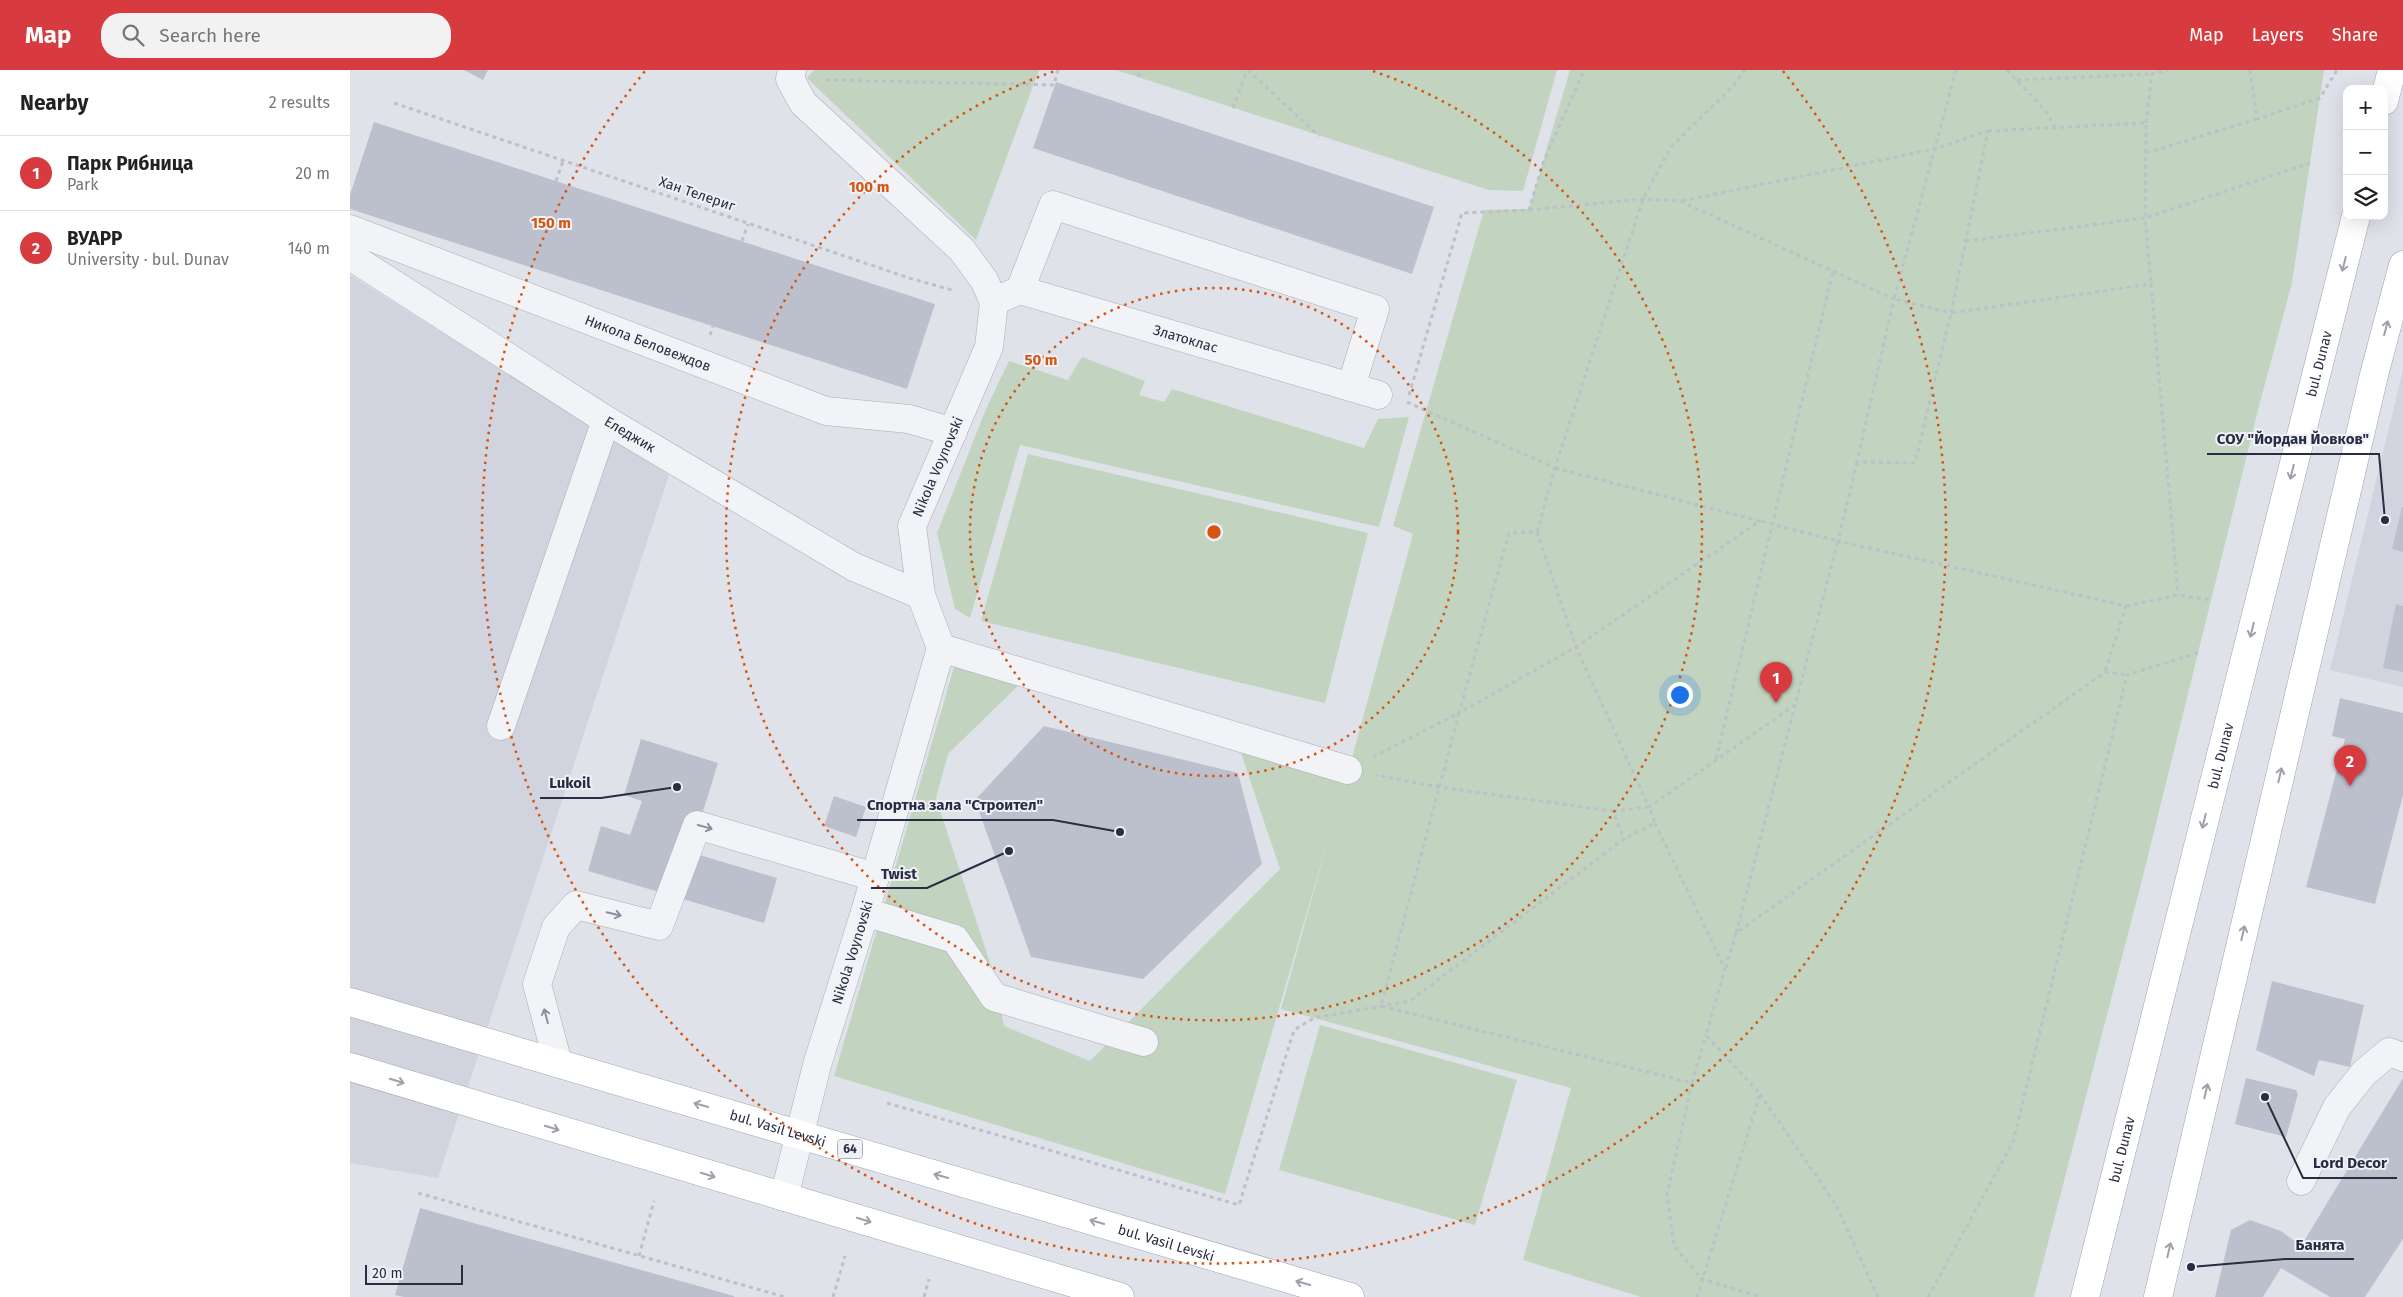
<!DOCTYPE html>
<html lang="en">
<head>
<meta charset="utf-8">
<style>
	body { margin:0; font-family:"Fira Sans",sans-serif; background:#f2f2f2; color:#222 }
	.controls { position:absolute; right:15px; top:15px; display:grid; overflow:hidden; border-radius:10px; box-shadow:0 5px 20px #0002 }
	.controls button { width:45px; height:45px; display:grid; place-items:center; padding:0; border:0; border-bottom:1px solid #e0e0e0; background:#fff; color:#222; font:25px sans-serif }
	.scale { position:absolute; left:15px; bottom:12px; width:98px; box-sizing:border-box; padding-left:5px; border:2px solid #272d42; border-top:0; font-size:14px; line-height:18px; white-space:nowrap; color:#272d42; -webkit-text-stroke:4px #eff1f7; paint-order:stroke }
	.you { position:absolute; left:1329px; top:624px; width:18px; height:18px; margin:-12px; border:4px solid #fff; border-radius:50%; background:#1a73e8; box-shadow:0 0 0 8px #1a73e833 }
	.badge { display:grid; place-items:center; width:32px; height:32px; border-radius:50%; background:#d83b3f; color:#fff; font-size:16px; font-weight:700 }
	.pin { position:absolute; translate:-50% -41px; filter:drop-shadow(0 1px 2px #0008) }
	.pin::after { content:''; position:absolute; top:26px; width:18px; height:15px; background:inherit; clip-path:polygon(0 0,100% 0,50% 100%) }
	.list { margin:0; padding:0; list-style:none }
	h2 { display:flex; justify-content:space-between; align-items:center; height:65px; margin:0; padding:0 20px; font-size:21px }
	h2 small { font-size:16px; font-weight:400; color:#767676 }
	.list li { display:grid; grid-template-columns:32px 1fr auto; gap:15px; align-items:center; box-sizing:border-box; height:75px; padding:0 20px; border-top:1px solid #e0e0e0 }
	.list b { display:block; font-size:19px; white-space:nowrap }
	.list p { margin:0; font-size:16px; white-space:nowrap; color:#767676 }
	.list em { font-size:16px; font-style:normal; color:#767676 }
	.icon { flex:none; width:28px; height:28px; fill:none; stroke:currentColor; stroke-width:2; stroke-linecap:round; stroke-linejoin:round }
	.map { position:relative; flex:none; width:2053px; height:1227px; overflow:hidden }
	header { display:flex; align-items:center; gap:30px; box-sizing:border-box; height:70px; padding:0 25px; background:#d83b3f; color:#fff }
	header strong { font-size:24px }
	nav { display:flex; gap:28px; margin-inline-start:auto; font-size:18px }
	.search { width:350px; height:45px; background:#f2f2f2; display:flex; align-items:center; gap:12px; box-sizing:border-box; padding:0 18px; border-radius:20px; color:#767676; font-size:19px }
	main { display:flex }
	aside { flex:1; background:#fff }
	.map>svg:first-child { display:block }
</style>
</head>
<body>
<header>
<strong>Map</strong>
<div class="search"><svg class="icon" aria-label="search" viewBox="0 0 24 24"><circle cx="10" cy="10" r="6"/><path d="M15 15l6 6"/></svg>Search here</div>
<nav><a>Map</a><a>Layers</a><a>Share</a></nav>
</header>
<main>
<aside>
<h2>Nearby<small>2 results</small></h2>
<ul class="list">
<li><span class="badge">1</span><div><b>Парк Рибница</b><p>Park</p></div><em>20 m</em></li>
<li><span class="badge">2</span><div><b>ВУАРР</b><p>University · bul. Dunav</p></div><em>140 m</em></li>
</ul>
</aside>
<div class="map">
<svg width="2053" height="1227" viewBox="0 0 2053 1227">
	<rect width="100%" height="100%" fill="#dfe2e9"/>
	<path fill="#d1d4df" d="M0 205 319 405 88 1108 0 1093Z
		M2053 300V617L1980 600Z"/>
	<path fill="#c2d4c0" d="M464 0H689L626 170 457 8Z
		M766 0H1207L1173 121 1139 120Z
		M1220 0H1974L1942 213 1909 336 1794 802 1684 1227H1291L1173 1190 1221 1018 931 939 980 763 875 1124 484 1006 607 587 676 608 598 684 586 728 644 905 654 956 740 991 930 799 889 677 999 699 1063 464 1043 456 1134 140 1179 139Z
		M732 287 795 311 789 325 814 332 822 319 1014 378 1028 349 1059 347 1029 457 670 375 620 548 605 539 587 463 636 339 659 291 718 310Z
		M678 384 1018 463 975 633 631 551Z
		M970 955 1167 1010 1125 1155 929 1100Z"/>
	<path fill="#bcc0cd" d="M114 0H138L133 10Z
		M706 12 1084 137 1062 204 683 78Z
		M24 52 585 234 557 319 0 139V125Z
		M2052 437H2053V482L2042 479Z
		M2046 534 2053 536V602L2033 598Z
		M1990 628 2053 643V725L2025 834 1956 817 1995 669 1982 666Z
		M694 656 888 703 912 794 793 909 681 887 625 730Z
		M291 669 368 693 351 748 326 778 427 808 414 853 238 801 251 756 280 765 292 731 274 725Z
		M484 726 516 737 506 767 474 756Z
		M1922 911 2014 935 2000 997 1969 990 1964 1006 1906 980Z
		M1896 1008 1946 1020 1948 1024 1936 1067 1885 1054Z
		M2053 1008V1169L2015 1227H1980L1931 1198 1913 1227H1865L1881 1160 1900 1150 1931 1161 1951 1176Z
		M70 1138 384 1226V1227H54L45 1225Z"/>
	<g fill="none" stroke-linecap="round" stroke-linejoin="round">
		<g stroke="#a8acb7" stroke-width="29">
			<g id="minor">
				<path id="s1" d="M0 159 476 341 559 349 603 362"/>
				<path id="s2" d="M0 186 256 350 504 497 571 525"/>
				<path d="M670 220 703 135 1025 239 1001 317"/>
				<path id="s3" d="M654 227 670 220 1028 325"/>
				<path d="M591 578 998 700"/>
				<path d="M151 656 256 350"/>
				<path d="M515 842 605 869 644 927 794 972"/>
				<path d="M208 993 187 914 206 857 226 835 309 856 347 755 525 807"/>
				<path d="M1951 1111 1987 1037 2014 1003 2039 982 2053 987"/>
				<path id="s4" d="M434 1127 467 995 515 842 591 578 571 525 562 456 639 277 644 232 634 210 612 180 453 33 440 9 442 0"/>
			</g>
		</g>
		<g stroke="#9da4b6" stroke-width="29">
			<g id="major">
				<path d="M2034 31 2042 0"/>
				<path id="s5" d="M0 932 1000 1227"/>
				<path d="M0 997 770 1227"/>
				<path id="s6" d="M1735 1227 2006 146"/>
				<path d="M1808 1227 2024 305 2053 195"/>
			</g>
		</g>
		<path stroke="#bdc0c8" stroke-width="3" stroke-dasharray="4 4" stroke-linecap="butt" d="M898 0 969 66
			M1657 0 1695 40 1705 57
			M1900 0 1907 49 1970 28 1987 0
			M788 7 791 0
			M476 10 704 15 708 0
			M1667 10 1802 4
			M44 33 559 208 602 220
			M883 38 897 0
			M1796 53 1802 4 1818 0
			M1638 61 1796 53 1795 148 1960 93
			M1796 83 1907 49
			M206 111 213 91
			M1332 131 1584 79 1638 61 1601 243 1544 229 1606 0
			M1179 140 1293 129 1330 131 1544 229 1507 392 1565 393 1601 243 1801 214 1828 525
			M392 171 398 154
			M1616 171 1795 148 1801 214
			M360 265 363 256
			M1059 325 1112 143 1179 140 1193 93 1234 0
			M1057 332 1205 398 1293 129 1321 77 1383 16 1395 0
			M1507 392 1488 471 1776 536 1755 602
			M1205 398 1410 451 1226 577 1109 643 1159 463 1187 462Z
			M1187 462 1226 577 1299 737 1445 635 1488 471 1410 451
			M1776 536 1828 525 1861 530
			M1109 643 1031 936 1342 1013 1356 965
			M1023 687 1109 643
			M1366 689 1483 201
			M1263 741 1299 737 1305 753 1274 769
			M1305 753 1375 899 1356 965 1410 1024 1347 1227
			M1386 863 1445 635
			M1376 898 1386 863 1755 602 1777 605
			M1342 1013 1317 1124 1324 1176 1352 1209 1411 1227
			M1410 1024 1486 1135 1528 1227
			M537 1033 889 1135 944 960 964 948 1060 931 1274 769 1263 741 1088 717 1026 705
			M68 1123 435 1227
			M289 1186 304 1131
			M483 1227 495 1186
			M574 1227 579 1209
			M1578 1227 1663 1072 1777 605 1848 583"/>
		<use href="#minor" stroke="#f2f3f7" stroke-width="28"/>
		<use href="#major" stroke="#fff" stroke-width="28"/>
	</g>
	<defs><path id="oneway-shaft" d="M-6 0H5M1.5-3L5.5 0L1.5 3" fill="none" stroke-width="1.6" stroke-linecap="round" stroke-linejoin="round" transform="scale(1.25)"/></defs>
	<g stroke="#9ea0aa">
		<use href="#oneway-shaft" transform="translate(1994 194) rotate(104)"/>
		<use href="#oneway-shaft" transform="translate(2036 258) rotate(-75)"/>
		<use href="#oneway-shaft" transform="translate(1942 402) rotate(104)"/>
		<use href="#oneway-shaft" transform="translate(1902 560) rotate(104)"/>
		<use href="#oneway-shaft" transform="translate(1930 705) rotate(-77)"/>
		<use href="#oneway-shaft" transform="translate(1854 751) rotate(104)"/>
		<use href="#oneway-shaft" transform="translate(1893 863) rotate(-77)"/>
		<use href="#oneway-shaft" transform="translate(47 1011) rotate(17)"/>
		<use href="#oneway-shaft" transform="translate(1856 1021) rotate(-77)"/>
		<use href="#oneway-shaft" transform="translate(351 1035) rotate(-164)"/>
		<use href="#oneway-shaft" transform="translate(202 1058) rotate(17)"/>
		<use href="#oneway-shaft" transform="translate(358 1105) rotate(17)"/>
		<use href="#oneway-shaft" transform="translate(591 1106) rotate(-164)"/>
		<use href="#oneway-shaft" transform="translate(514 1150) rotate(17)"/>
		<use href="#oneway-shaft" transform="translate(747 1152) rotate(-164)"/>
		<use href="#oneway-shaft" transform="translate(1819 1180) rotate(-77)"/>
		<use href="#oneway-shaft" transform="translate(953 1213) rotate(-164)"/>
	</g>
	<g stroke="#8c909c">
		<use href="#oneway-shaft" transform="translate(355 757) rotate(15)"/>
		<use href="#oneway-shaft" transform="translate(264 844) rotate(14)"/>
		<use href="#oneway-shaft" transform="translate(196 946) rotate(-105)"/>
	</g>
	<g fill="none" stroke="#d55511" stroke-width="2.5" stroke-dasharray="2.5 5">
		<circle cx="864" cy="462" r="244"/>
		<path d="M1023 1A488 488 0 1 1 705 1"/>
		<path d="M1433 1A732 732 0 1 1 295 1"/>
	</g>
	<g text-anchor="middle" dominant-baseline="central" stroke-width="4" stroke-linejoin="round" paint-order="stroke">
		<rect fill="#eff1f7" stroke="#636878" stroke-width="1" x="487.5" y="1069.5" width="25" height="19" rx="4"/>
		<g font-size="12" font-weight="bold" fill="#272d42">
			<text x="500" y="1079">64</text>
		</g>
		<g font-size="14" fill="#272d42" stroke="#eff1f7">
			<text transform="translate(347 124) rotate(19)">Хан Телериг</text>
			<text stroke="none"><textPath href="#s3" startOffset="190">Златоклас</textPath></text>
			<text stroke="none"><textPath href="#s1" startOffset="319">Никола Беловеждов</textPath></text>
			<text stroke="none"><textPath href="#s6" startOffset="962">bul. Dunav</textPath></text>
			<text stroke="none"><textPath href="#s2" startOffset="332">Еледжик</textPath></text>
			<text stroke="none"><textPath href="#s4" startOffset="762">Nikola Voynovski</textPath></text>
			<text stroke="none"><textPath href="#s6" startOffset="558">bul. Dunav</textPath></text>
			<text stroke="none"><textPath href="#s4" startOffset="254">Nikola Voynovski</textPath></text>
			<text stroke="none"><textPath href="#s5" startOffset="446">bul. Vasil Levski</textPath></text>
			<text stroke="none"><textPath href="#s6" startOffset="152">bul. Dunav</textPath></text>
			<text stroke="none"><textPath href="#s5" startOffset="851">bul. Vasil Levski</textPath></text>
		</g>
	</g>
	<circle cx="864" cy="462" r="8" fill="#d55511" stroke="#eff1f7" stroke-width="2.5"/>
	<g font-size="15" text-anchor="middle" font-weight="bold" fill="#d55511" stroke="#eff1f7" stroke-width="4" stroke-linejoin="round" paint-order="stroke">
		<text x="519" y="122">100 m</text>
		<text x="201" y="158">150 m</text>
		<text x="691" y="295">50 m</text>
	</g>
	<path fill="none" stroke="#272d42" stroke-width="2" d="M2035 450L2029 384H1857M327 717L251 728H190M770 762L703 750H507M659 781L577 818H521M1915 1027L1953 1108H2047M1841 1197L1935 1189H2004"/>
	<g fill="#272d42" stroke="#eff1f7" stroke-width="2">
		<circle cx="2035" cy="450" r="5"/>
		<circle cx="327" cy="717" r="5"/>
		<circle cx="770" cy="762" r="5"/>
		<circle cx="659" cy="781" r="5"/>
		<circle cx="1915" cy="1027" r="5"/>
		<circle cx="1841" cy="1197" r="5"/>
	</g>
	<g font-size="15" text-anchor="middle" font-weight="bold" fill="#272d42" stroke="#eff1f7" stroke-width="4" stroke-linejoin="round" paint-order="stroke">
		<text x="1943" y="374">СОУ "Йордан Йовков"</text>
		<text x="220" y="718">Lukoil</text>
		<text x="605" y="740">Спортна зала "Строител"</text>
		<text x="549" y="809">Twist</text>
		<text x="2000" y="1098">Lord Decor</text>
		<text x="1970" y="1180">Банята</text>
	</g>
</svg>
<div class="controls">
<button>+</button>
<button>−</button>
<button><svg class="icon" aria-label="layers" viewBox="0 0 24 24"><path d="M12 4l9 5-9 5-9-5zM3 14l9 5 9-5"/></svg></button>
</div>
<div class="scale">20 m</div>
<div class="you"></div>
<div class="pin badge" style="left:1426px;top:633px">1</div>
<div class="pin badge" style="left:2000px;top:716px">2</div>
</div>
</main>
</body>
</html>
